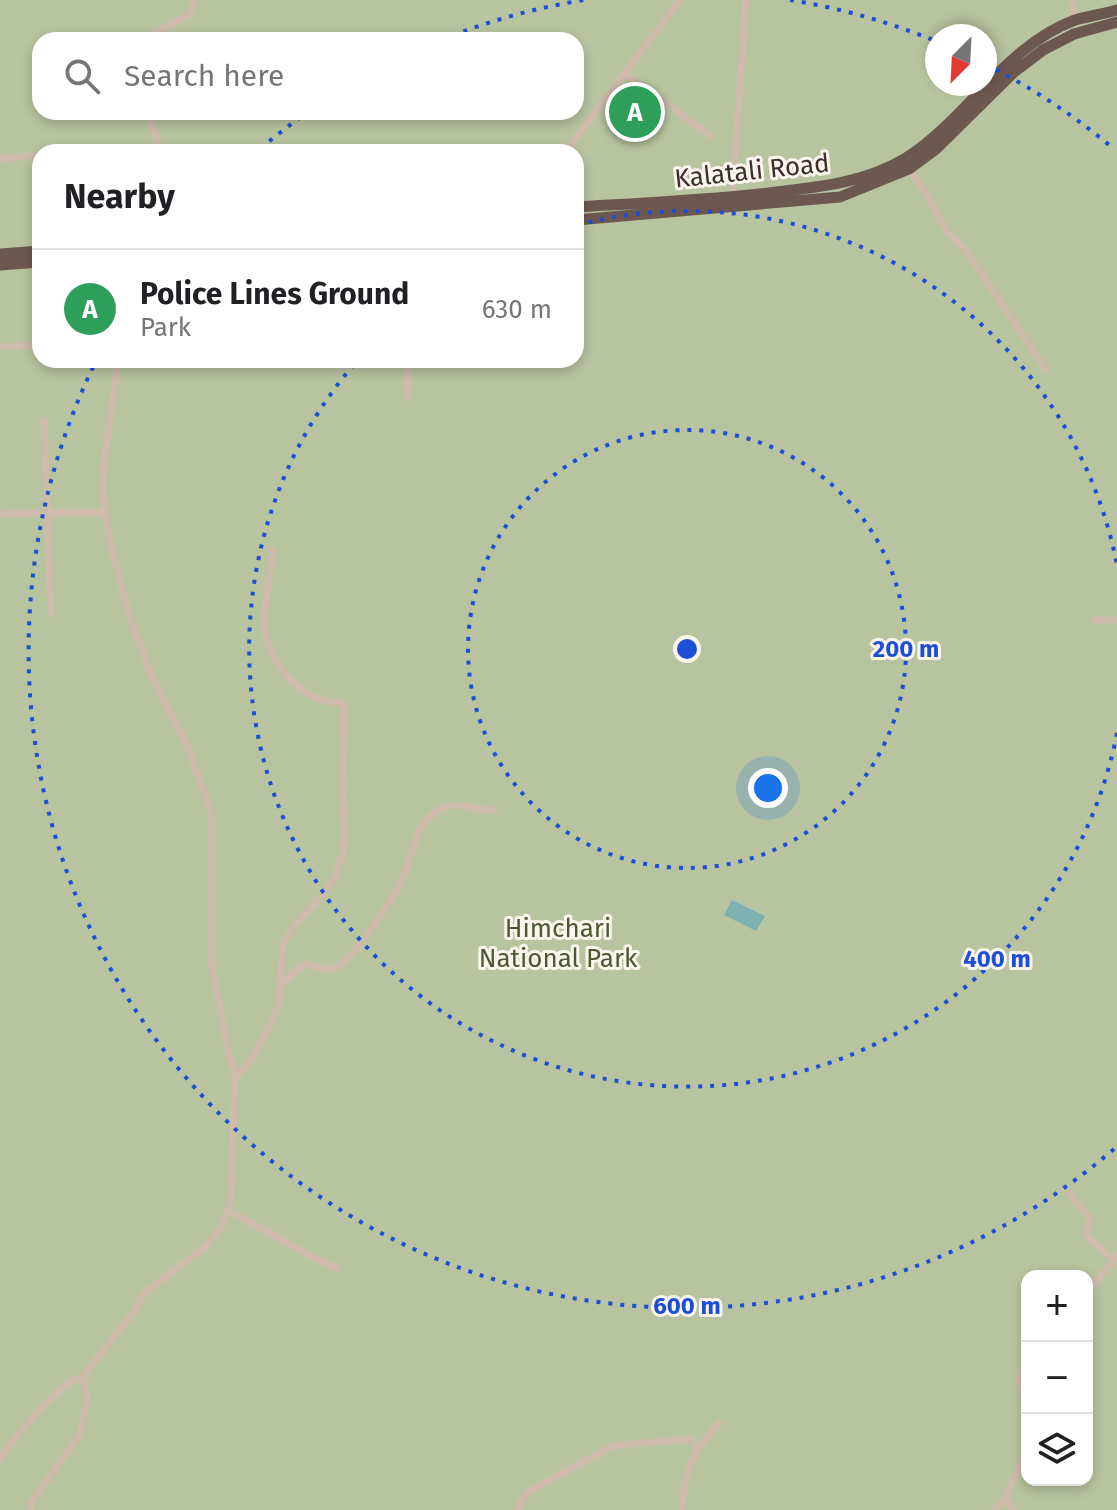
<!DOCTYPE html>
<html lang="en">
<head>
<meta charset="utf-8">
<style>
	body { margin:0; font-family:"Fira Sans",sans-serif; background:#f6f6f6; color:#202124 }
	.controls { position:absolute; right:24px; bottom:24px; display:grid; overflow:hidden; border-radius:16px; box-shadow:0 4px 12px #0003 }
	.controls button { width:72px; height:72px; display:grid; place-items:center; padding:0; border:0; border-bottom:2px solid #e0e0e0; background:#fff; color:#202124; font:40px sans-serif }
	.compass { position:absolute; left:925px; top:24px; width:72px; height:72px; border-radius:50%; background:#fff; box-shadow:0 4px 12px #0003; rotate:204deg }
	.you { position:absolute; left:768px; top:788px; width:28px; height:28px; margin:-20px; border:6px solid #fff; border-radius:50%; background:#1a73e8; box-shadow:0 0 0 12px #1a73e833 }
	.badge { display:grid; place-items:center; width:52px; height:52px; border-radius:50%; background:#1f5a5e; color:#fff; font-size:26px; font-weight:700 }
	.pin { position:absolute; translate:-50% -50%; border:4px solid #fff; box-shadow:0 2px 8px #0006 }
	.list { margin:0; padding:0; list-style:none }
	h2 { display:flex; justify-content:space-between; align-items:center; height:104px; margin:0; padding:0 32px; font-size:34px }
	h2 small { font-size:26px; font-weight:400; color:#757577 }
	.list li { display:grid; grid-template-columns:52px 1fr auto; gap:24px; align-items:center; box-sizing:border-box; height:120px; padding:0 32px; border-top:2px solid #e0e0e0 }
	.list b { display:block; font-size:30px; white-space:nowrap }
	.list p { margin:0; font-size:26px; white-space:nowrap; color:#757577 }
	.list em { font-size:26px; font-style:normal; color:#757577 }
	.icon { flex:none; width:44px; height:44px; fill:none; stroke:currentColor; stroke-width:2; stroke-linecap:round; stroke-linejoin:round }
	.map { position:relative; flex:none; width:1117px; height:1510px; overflow:hidden }
	.search { position:absolute; background:#fff; box-shadow:0 4px 12px #0003; left:32px; top:32px; width:552px; height:88px; display:flex; align-items:center; gap:20px; box-sizing:border-box; padding:0 28px; border-radius:24px; color:#757577; font-size:30px }
	.panel { position:absolute; background:#fff; box-shadow:0 4px 12px #0003; left:32px; top:144px; width:552px; height:224px; border-radius:24px }
	.map>svg:first-child { display:block }
</style>
</head>
<body>
<div class="map">
<svg width="1117" height="1510" viewBox="0 0 1117 1510">
	<rect width="100%" height="100%" fill="#f4ebe1"/>
	<path fill="#b8c4a0" fill-rule="evenodd" d="M0 0H1117V1510H0ZM937 36H985V84H937ZM40 40H576V112H40ZM40 152H576V360H40ZM1027 1276H1087V1480H1027Z"/>
	<path fill="#7fb0b2" d="M732 900 765 916 756 931 724 915Z"/>
	<g fill="none" stroke-linecap="round" stroke-linejoin="round">
		<path stroke="#cdbbac" stroke-width="7" d="M1072 0 1075 21
			M160 40 156 32 190 14 194 0
			M624 73 710 136
			M150 112 148 114 161 152
			M565 152 680 0
			M0 159 40 155
			M909 169 927 195 947 231 967 252 1046 370
			M732 198 746 0
			M0 347 40 345
			M407 397 408 360
			M44 421 51 614
			M0 514 105 512
			M1094 620H1117
			M280 987 298 968 308 964C315 966 324 971 332 969 351 965 398 892 405 872 414 849 416 822 440 809 459 799 475 812 494 810
			M235 1078 250 1062 271 1024 279 1001 283 944 294 926 321 897 335 876 342 858 345 834 342 787 344 705 340 702C306 706 268 663 265 631 263 605 270 576 273 550
			M1065 1188 1091 1220 1085 1234 1113 1260
			M228 1210 314 1258 337 1268
			M1087 1293 1117 1255
			M1027 1361 1019 1379 1027 1412
			M83 1376 136 1309 144 1293 206 1246 221 1228 230 1203 232 1171 235 1071 229 1055 211 962V812L187 745 156 686 130 619 110 542 105 512 102 486 105 455 118 360
			M0 1459C16 1436 57 1384 83 1376L87 1398 80 1434 30 1504 31 1510
			M517 1510 526 1493 612 1446 690 1439 698 1448
			M682 1510C683 1470 693 1453 719 1423
			M994 1510 1006 1498
			M1013 1510 1006 1498 1008 1491 1027 1452"/>
		<path stroke="#6c584f" stroke-width="11" d="M576 207C643 203 710 200 777 192 821 187 867 182 906 158 967 119 1005 46 1075 20 1089 16 1103 14 1117 10
			M576 220 840 197 909 169 936 149 1014 72 1043 50 1074 34 1117 22
			M0 254 40 251
			M0 265 40 262"/>
	</g>
	<g fill="none" stroke="#1d4ed8" stroke-width="4" stroke-dasharray="4 8">
		<circle cx="687" cy="649" r="219"/>
		<path d="M1117 733A438 438 0 1 1 356 362M577 225A438 438 0 0 1 1117 565"/>
		<path d="M1114 1149A657 657 0 0 1 96 361M260 149A657 657 0 0 1 305 114M441 40A657 657 0 0 1 584 0M790 0A657 657 0 0 1 933 40M985 64A657 657 0 0 1 1114 149"/>
	</g>
	<g text-anchor="middle" dominant-baseline="central" stroke-width="6" stroke-linejoin="round" paint-order="stroke">
		<g font-size="26" fill="#3b302b" stroke="#fbf5ee">
			<text transform="translate(752 171) rotate(-6)">Kalatali Road</text>
		</g>
		<g font-size="26" fill="#4a5a2e" stroke="#fbf5ee">
			<text x="558" y="928">Himchari<tspan x="558" dy="30">National Park</tspan></text>
		</g>
	</g>
	<circle cx="687" cy="649" r="12" fill="#1d4ed8" stroke="#fbf5ee" stroke-width="4"/>
	<g font-size="24" text-anchor="middle" font-weight="bold" fill="#1d4ed8" stroke="#fbf5ee" stroke-width="6" stroke-linejoin="round" paint-order="stroke">
		<text x="906" y="657">200 m</text>
		<text x="997" y="967">400 m</text>
		<text x="687" y="1314">600 m</text>
	</g>
</svg>
<div class="controls">
<button>+</button>
<button>−</button>
<button><svg class="icon" aria-label="layers" viewBox="0 0 24 24"><path d="M12 4l9 5-9 5-9-5zM3 14l9 5 9-5"/></svg></button>
</div>
<svg class="compass" viewBox="-18 -18 36 36"><path d="M0-13l5 13h-10z" fill="#e53935"/><path d="M0 13l5-13h-10z" fill="#757577"/></svg>
<div class="you"></div>
<div class="pin badge" style="left:635px;top:112px;background:#2e9e5b">A</div>
<div class="search"><svg class="icon" aria-label="search" viewBox="0 0 24 24"><circle cx="10" cy="10" r="6"/><path d="M15 15l6 6"/></svg>Search here</div>
<section class="panel">
<h2>Nearby<small></small></h2>
<ul class="list">
<li><span class="badge" style="background:#2e9e5b">A</span><div><b>Police Lines Ground</b><p>Park</p></div><em>630 m</em></li>
</ul>
</section>
</div>
</body>
</html>
